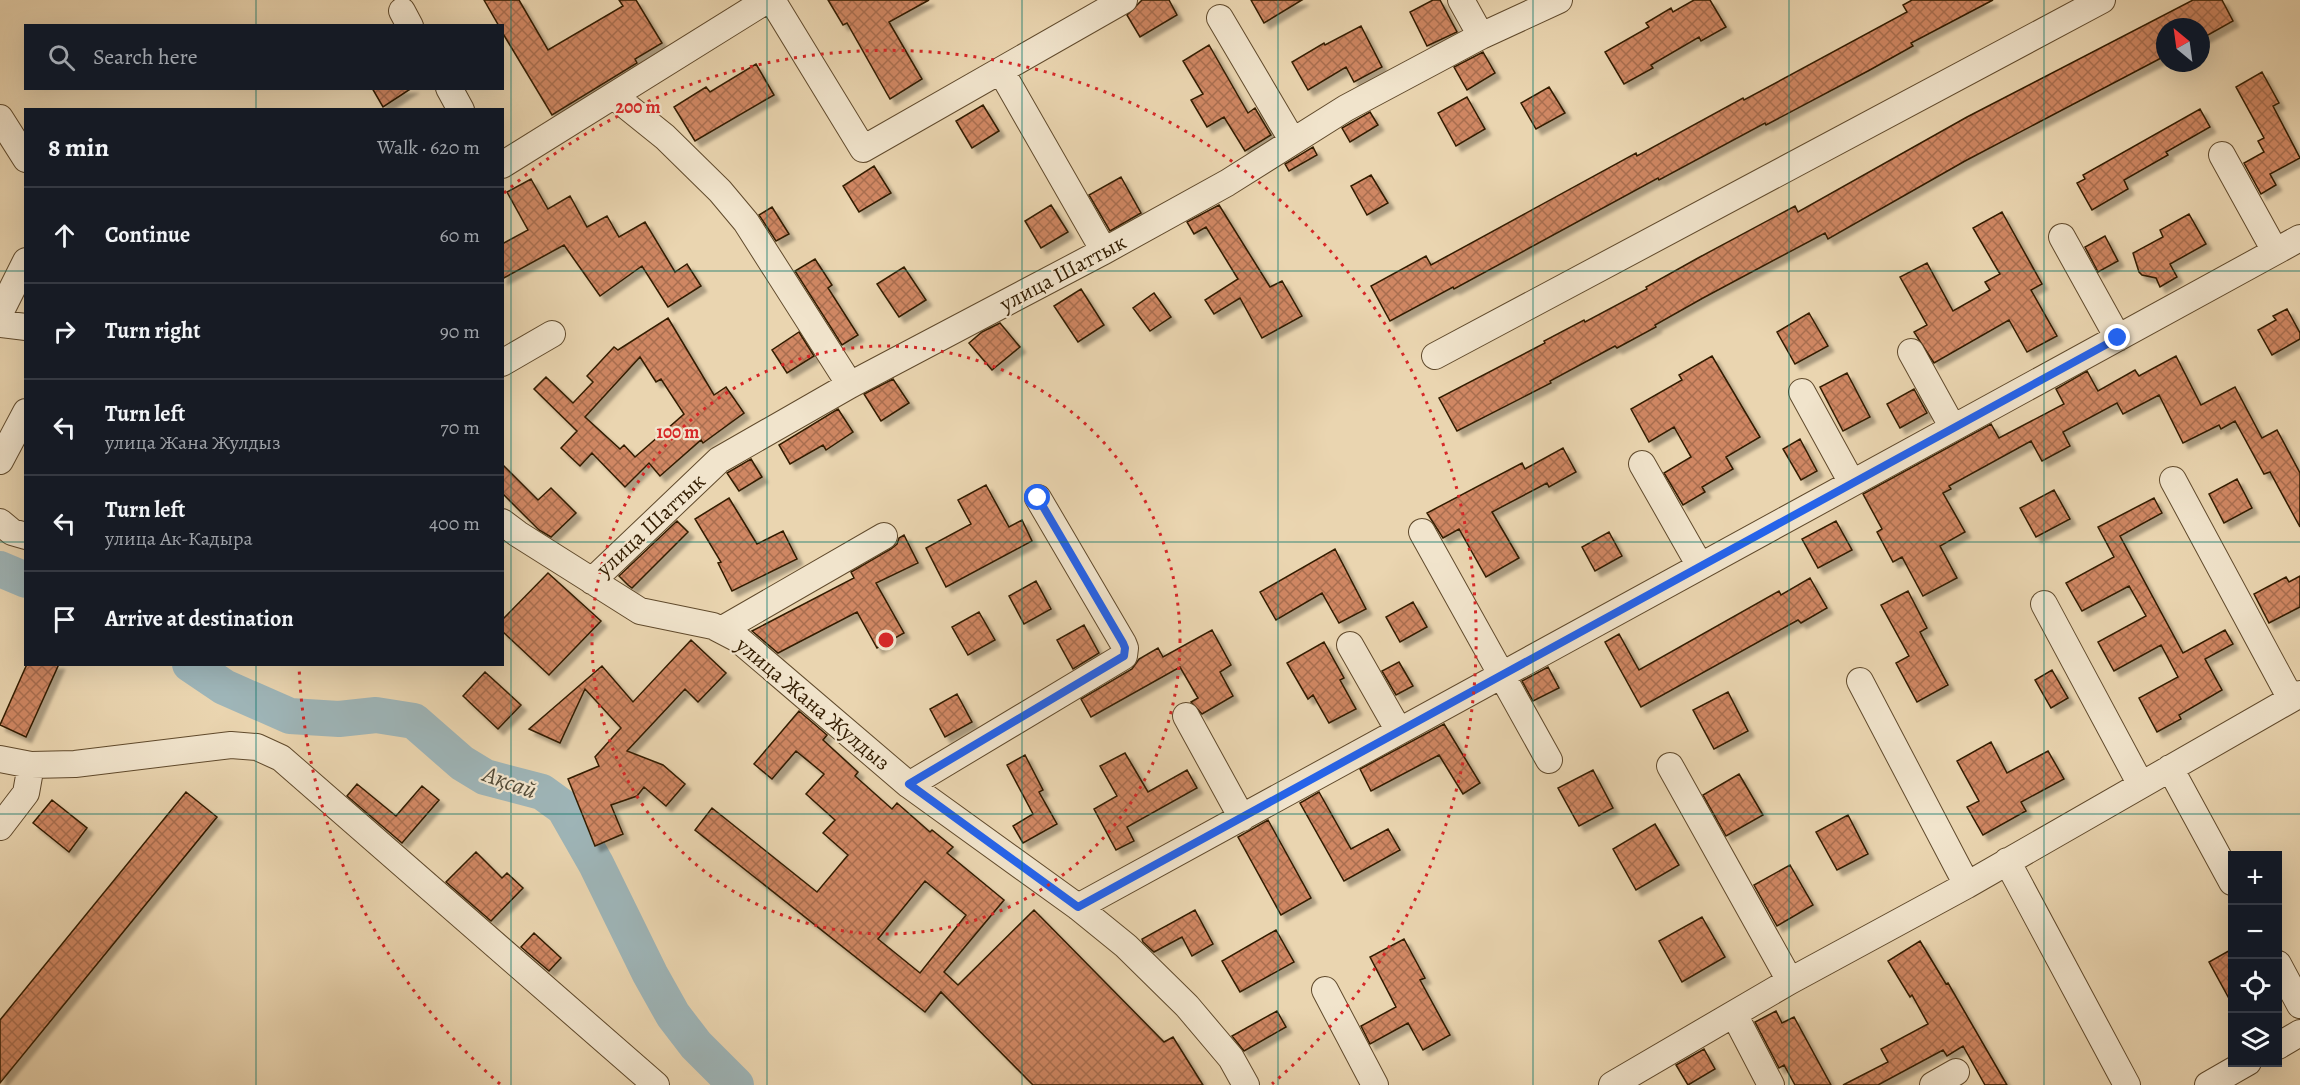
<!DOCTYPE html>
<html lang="en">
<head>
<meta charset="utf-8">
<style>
	body { margin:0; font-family:Alegreya,serif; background:#20242c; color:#f1f3f6 }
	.controls { position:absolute; right:18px; bottom:18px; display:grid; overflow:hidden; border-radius:0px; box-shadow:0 6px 24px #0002 }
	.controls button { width:54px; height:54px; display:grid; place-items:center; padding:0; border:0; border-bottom:2px solid #363941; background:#171b24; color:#f1f3f6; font:30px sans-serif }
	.compass { position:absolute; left:2156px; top:18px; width:54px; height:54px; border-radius:50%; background:#171b24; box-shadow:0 6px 24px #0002; rotate:331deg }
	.stop { position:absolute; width:18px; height:18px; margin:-14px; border:4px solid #2563eb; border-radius:50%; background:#fff }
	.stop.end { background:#2563eb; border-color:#fff; box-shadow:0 2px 6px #0008 }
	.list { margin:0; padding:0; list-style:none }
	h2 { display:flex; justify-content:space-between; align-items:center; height:78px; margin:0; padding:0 24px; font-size:26px }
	h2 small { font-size:20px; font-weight:400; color:#9ea1a6 }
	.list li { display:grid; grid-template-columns:39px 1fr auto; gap:18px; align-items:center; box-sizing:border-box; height:96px; padding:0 24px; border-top:2px solid #363941 }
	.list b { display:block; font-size:22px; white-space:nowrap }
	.list p { margin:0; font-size:20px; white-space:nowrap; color:#9ea1a6 }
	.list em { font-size:20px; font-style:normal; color:#9ea1a6 }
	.icon { flex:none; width:33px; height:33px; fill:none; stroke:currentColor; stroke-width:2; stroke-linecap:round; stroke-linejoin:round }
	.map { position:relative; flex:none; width:2300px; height:1085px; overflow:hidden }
	.search { position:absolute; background:#171b24; box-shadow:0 6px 24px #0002; left:24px; top:24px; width:480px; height:66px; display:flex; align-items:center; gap:15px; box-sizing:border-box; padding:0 21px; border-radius:0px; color:#9ea1a6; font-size:22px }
	.panel { position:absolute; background:#171b24; box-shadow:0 6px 24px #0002; left:24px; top:108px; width:480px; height:558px; border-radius:0px }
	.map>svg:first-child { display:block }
</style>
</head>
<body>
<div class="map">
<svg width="2300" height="1085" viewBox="0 0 2300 1085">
	<defs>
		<pattern id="building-cross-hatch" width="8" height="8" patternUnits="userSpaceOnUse" patternTransform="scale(1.5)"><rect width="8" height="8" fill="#d08764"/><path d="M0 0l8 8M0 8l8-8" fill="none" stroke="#a96e50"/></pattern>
		<filter id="shadow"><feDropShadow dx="5.5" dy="5.5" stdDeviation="1.5" flood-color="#0004"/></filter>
	</defs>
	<rect width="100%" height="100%" fill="#ead5b0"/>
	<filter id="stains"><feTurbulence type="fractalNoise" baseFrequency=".00333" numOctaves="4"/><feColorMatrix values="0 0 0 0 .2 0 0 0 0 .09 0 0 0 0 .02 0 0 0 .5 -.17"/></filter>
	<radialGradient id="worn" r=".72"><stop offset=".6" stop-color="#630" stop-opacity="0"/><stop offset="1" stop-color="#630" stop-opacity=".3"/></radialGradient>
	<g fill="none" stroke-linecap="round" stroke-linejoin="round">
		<path stroke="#9eb5b8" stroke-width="36" d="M0 569 26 580
			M190 664 224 687 290 716 339 719 376 715 414 721 462 763 485 777 542 792 564 808 596 864 650 974 673 1015 696 1045 736 1085"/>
	</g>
	<path fill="url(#building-cross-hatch)" stroke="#321c00" stroke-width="1.5" fill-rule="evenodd" filter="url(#shadow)" d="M484 0H519L548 50 623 6 619 0H636L662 43 635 59 637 63 552 115 502 32V26H499Z
		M828 0H929L889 22 922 79 890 99 847 23 843 25Z
		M1142 0H1169L1177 15 1140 37 1127 15Z
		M1251 0H1302L1264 23Z
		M1433 0H1440L1457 32 1427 46 1410 12Z
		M1694 0H1710L1726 27 1701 41 1699 37 1651 65 1653 68 1624 84 1605 52 1649 27 1646 23 1671 8 1673 12Z
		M1912 0H1993L1911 43 1913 46 1868 71 1766 125 1765 123 1659 180 1658 178 1454 289 1453 287 1390 321 1371 286 1426 256 1431 265 1636 153 1637 156 1743 98 1744 100 1907 12 1903 5Z
		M2193 0H2222L2233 21 2201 39V27H2165V56L1965 161 1828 239 1825 233 1703 298 1655 325 1656 327 1617 348 1615 346 1550 381 1551 383 1457 431 1439 398 1545 343 1544 341 1584 320 1585 322 1647 289 1646 287 1698 258 1795 206 1798 212 1967 117Z
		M1361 26 1382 67 1354 82 1346 67 1308 90 1292 62 1324 43 1325 45Z
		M1209 45 1248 113 1255 108 1271 135 1245 151 1224 117 1207 127 1191 100 1203 94 1183 61Z
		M1483 52 1495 73 1467 90 1454 67Z
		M756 64 774 95 695 141 674 107 706 87 710 92Z
		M2262 72 2279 103 2273 106 2300 158 2270 174 2276 185 2261 194 2244 163 2264 152 2258 141 2264 138 2236 87Z
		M1549 87 1565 113 1536 129 1521 103Z
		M372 88H412L383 107Z
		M1467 97 1485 129 1456 146 1438 113Z
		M983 105 999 131 972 148 956 121Z
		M2200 109 2210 127 2166 152 2168 155 2124 180 2128 189 2092 210 2077 183 2085 179 2083 175Z
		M1370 112 1378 125 1350 142 1342 128Z
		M1313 147 1317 155 1289 171 1285 164Z
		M874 166 891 193 859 212 843 186Z
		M1371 175 1388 203 1367 215 1351 186Z
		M1121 177 1141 213 1110 231 1089 195Z
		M531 179 548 209 570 196 587 227 607 216 619 237 645 222 675 272 687 264 701 286 668 307 642 266 600 296 564 245 502 279V244L528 230 507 192Z
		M1051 205 1068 232 1041 248 1025 221Z
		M1219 205 1270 287 1282 281 1302 316 1262 338 1240 298 1214 314 1205 300 1238 279 1206 227 1194 234 1187 222Z
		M772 207 789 234 776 241 759 215Z
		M2002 212 2042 284 2031 290 2057 336 2027 352 2009 320 1934 363 1914 332 1927 325 1900 277 1927 263 1953 311 1990 290 1985 282 2000 274 1973 228Z
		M2189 214 2206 244 2170 264 2177 277 2160 287 2156 278 2142 275 2139 272 2133 253 2163 237 2160 230Z
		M2105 236 2118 261 2098 272 2085 247Z
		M815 259 832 285 828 288 858 335 842 345 795 271Z
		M904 267 926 300 899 317 877 284Z
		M1081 289 1104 325 1078 342 1054 306Z
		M1154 293 1171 317 1150 331 1133 308Z
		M2287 309 2300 333V339L2272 355 2258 330 2276 320 2273 316Z
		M1809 313 1828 346 1795 364 1777 332Z
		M668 318 714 395 726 387 744 413 703 443 701 440 660 476 649 463 625 487 592 453 580 466 561 448 577 431 534 389 546 377 573 403 593 382 587 376 614 347 618 350ZM640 357 656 382 661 379 684 414 635 457 624 445 620 449 585 417Z
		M1000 323 1020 347 992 370 969 343 982 332Z
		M799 332 814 356 787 373 772 350Z
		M1712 356 1760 437 1726 457 1733 469 1702 487 1705 492 1683 505 1664 473 1691 457 1674 427 1649 442 1631 409 1682 380 1679 375Z
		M2176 356 2201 405 2235 387 2262 438 2277 430 2300 473V527L2270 472 2264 474 2235 421 2221 429 2219 425 2183 443 2159 395 2123 414 2117 403 2063 432 2070 446 2042 461 2031 441 1949 486 1951 489 1943 493 1965 532 1940 546 1957 578 1923 596 1902 557 1893 562 1877 532 1882 529 1863 494 1991 424 1999 438 2064 404 2056 389 2087 371 2098 391 2135 370 2139 376Z
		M1847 373 1870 417 1843 431 1820 387Z
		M893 379 909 403 881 421 864 394Z
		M1914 389 1927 413 1900 428 1887 404Z
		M838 409 853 432 826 450 823 445 790 464 779 445Z
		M1800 439 1817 471 1801 480 1783 449Z
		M1563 448 1576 472 1549 487 1547 483 1492 512 1519 558 1486 577 1459 529 1443 538 1427 513 1522 463 1525 469Z
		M751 459 762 477 739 491 727 473Z
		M502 464 538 500 551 488 576 513 551 537 539 530 502 493Z
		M2237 479 2252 508 2224 523 2209 494Z
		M986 485 1009 527 1022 520 1032 541 946 587 926 548 971 524 958 500Z
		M2054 490 2070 519 2036 537 2020 508Z
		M729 498 757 544 783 531 797 559 732 591 718 563 721 562 695 519Z
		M2154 498 2162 513 2120 536 2183 653 2225 630 2233 644 2205 659 2222 690 2179 715 2181 719 2157 732 2139 698 2178 677 2161 645 2114 671 2098 642 2146 616 2129 586 2082 611 2066 583 2114 557 2098 527Z
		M677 521 688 532 632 588 628 585 619 576Z
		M1836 521 1852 550 1818 568 1802 539Z
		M1609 532 1622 556 1595 571 1582 547Z
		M904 535 918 563 876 583 904 633 877 648 857 612 778 653 752 631 854 578 851 572 891 549 897 544 899 538Z
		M1335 549 1366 609 1339 623 1322 593 1276 620 1260 592Z
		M548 573 601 621 549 675 502 631V620Z
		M2300 576V607L2269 623 2254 594 2286 577 2289 582Z
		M1810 578 1827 608 1801 623 1798 620 1641 707 1605 642 1619 634 1639 670 1779 591 1781 595Z
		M1036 581 1051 609 1024 624 1009 596Z
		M1908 591 1927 628 1920 632 1948 685 1917 702 1896 663 1909 656 1881 605Z
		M1413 602 1427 627 1400 642 1386 617Z
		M979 612 995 640 968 655 952 627Z
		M1084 625 1099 653 1073 669 1057 640Z
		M1212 630 1231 665 1220 672 1233 696 1202 714 1191 702 1198 698 1180 667 1091 717 1081 699 1132 669 1139 659 1158 648 1163 657Z
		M691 640 726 673 698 702 685 689 627 751 663 765 685 784 666 806 644 787 637 796 611 805 623 834 595 846 568 779 599 766 595 757 621 728 585 689 560 743 529 729 602 666 633 702Z
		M1324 642 1344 678 1340 680 1356 709 1329 723 1313 695 1308 699 1287 663Z
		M1399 662 1413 686 1396 695 1382 671Z
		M27 664H59L26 737 0 725Z
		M1548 667 1559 688 1533 701 1522 681Z
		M2052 670 2068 698 2051 708 2035 680Z
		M485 672 521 705 498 729 463 696Z
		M1728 692 1748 731 1714 749 1693 710Z
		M957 694 972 722 945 737 930 709Z
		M799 711 827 735 823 740 858 772 855 776 892 809 897 803 930 832 932 830 953 847 947 853 1004 900 944 972 958 985 1034 910 1164 1042 1173 1037 1203 1085H1033L941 992 925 1012 695 830 712 808 817 892 848 855 823 833 835 820 806 794 824 774 796 751 772 779 754 764ZM925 881 966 915 920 973 878 939Z
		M1444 724 1480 783 1463 794 1439 755 1371 791 1360 769Z
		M1991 742 2007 773 2048 751 2064 779 2021 802 2026 811 1983 835 1967 807 1979 801 1957 761Z
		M1125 753 1148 792 1187 770 1197 788 1127 827 1134 841 1116 850 1094 809 1117 796 1100 766Z
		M1025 755 1043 790 1039 792 1057 824 1023 843 1013 826 1033 814 1007 765Z
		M1593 770 1613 808 1579 826 1558 788Z
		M1739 774 1763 815 1726 836 1703 795Z
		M357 784 396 816 422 786 439 800 402 843 347 796Z
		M186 792 217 817 0 1083V1020Z
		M1319 792 1351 849 1388 829 1400 850 1344 881 1300 803Z
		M52 800 87 828 69 852 33 823Z
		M1848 815 1868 854 1837 870 1816 832Z
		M1268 820 1311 898 1281 915 1238 837Z
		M1655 824 1679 865 1636 890 1613 849Z
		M476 852 502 878 507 873 523 888 491 921 446 882Z
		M1790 865 1813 905 1777 926 1754 885Z
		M1195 910 1213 944 1192 956 1182 937 1154 952 1143 942 1142 939Z
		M1702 917 1725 957 1682 982 1659 941Z
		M1276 930 1294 962 1240 992 1222 961Z
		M534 933 561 958 549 971 521 947Z
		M1404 939 1425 978 1420 980 1450 1035 1423 1050 1408 1023 1370 1044 1361 1026 1396 1007 1370 957Z
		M1920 941 1946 984 1948 983 2007 1085H1985L1963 1046 1947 1056 1943 1050 1878 1085H1843L1888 1062 1881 1049 1928 1024 1912 995 1910 997 1888 961Z
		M2232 949V1004L2209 962Z
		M1277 1011 1286 1027 1244 1051 1232 1036Z
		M1776 1011 1782 1023 1794 1017 1831 1085H1795L1784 1065 1779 1068 1755 1022Z
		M1704 1049 1715 1069 1688 1085 1676 1065Z"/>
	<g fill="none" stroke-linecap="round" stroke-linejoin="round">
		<g stroke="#604a2c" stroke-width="28">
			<path id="minor" d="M772 0 863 149 1124 0
				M1461 0 1481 36
				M402 11 410 26
				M1220 18 1292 140
				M1001 71 1104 251
				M449 88 461 110
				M614 96 665 137 720 191 746 222 850 385
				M0 118 26 159
				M2222 155 2275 251
				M502 165 767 0
				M2062 237 2118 338
				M0 313 26 261
				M0 324 26 327
				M1911 352 1953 428
				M1435 356 2102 0
				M502 363 552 334
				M1802 392 1852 483
				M0 461 26 412
				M1642 464 1700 566
				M2173 480 2291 699
				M0 522 12 532 26 536
				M502 522 518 534 640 611 713 626 738 639 909 785 1078 907 1126 946 1187 1006 1231 1058 1246 1085
				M1422 532 1549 760
				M592 581 719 460 850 385 1104 251 1227 183 1346 108 1481 36 1559 0
				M2044 604 2141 785
				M721 630 884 536
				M1350 645 1399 731
				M1860 681 1967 885
				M1186 716 1242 818
				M0 759 31 765 75 764 231 745 257 747 281 758 656 1085
				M1670 766 1790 981
				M2170 768 2232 882
				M909 785 1124 656 1125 648 1123 643 1038 498
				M0 827 26 793 31 765
				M2007 861 2127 1085
				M1078 907 2300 238
				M2278 964 2300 1005
				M1325 990 1375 1085
				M1734 1014 1771 1085
				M2278 1046 2300 1033
				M1612 1085 1790 981 1967 885 2300 694
				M1933 1085 1956 1072
				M2208 1085 2248 1062"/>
		</g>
		<use href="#minor" stroke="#f1e4cc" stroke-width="26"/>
	</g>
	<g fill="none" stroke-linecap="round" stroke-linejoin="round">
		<path stroke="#2563eb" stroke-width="8" d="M1038 498 1123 643 1125 648 1124 656 909 784 1078 907 2118 338"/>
	</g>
	<path fill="none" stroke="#0f766e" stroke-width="1.5" stroke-opacity="0.55" d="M256 0V26M511 0V1085M767 0V1085M1022 0V1085M1278 0V1085M1533 0V1085M1789 0V1085M2044 0V1085M256 88V110M0 271H26M502 271H2300M0 542H26M502 542H2300M256 664V1085M0 814H2300"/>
	<g fill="none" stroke="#d62828" stroke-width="3" stroke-dasharray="3 6">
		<circle cx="886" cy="640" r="294"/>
		<path d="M500 1084A588 588 0 0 1 299 666M504 193A588 588 0 0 1 1272 1084"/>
	</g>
	<g text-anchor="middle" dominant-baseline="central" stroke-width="4.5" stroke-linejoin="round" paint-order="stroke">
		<g font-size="22" fill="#321c00" stroke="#f1e4cc">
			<text transform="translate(1063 273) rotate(-28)">улица Шаттык</text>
			<text transform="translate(651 525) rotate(-43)">улица Шаттык</text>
			<text transform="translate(813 704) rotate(40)">улица Жана Жулдыз</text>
		</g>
		<g font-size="24" font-style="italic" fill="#524a37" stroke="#f1e4cc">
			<text transform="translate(510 782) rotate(20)">Ақсай</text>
		</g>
	</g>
	<circle cx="886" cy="640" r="9" fill="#d62828" stroke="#f1e4cc" stroke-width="3"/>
	<g font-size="18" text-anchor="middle" font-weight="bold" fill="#d62828" stroke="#f1e4cc" stroke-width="4.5" stroke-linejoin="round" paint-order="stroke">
		<text x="638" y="113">200 m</text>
		<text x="678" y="438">100 m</text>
	</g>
	<rect width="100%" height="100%" filter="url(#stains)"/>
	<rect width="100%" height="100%" fill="url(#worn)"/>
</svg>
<div class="controls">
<button>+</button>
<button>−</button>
<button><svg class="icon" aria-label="locate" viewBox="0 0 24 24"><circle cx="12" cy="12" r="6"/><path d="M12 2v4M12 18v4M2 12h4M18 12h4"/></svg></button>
<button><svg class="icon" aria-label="layers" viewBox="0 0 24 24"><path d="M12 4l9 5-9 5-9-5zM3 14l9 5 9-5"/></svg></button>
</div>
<svg class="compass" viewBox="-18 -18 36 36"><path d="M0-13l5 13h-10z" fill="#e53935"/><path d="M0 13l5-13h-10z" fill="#9ea1a6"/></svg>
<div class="stop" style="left:1038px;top:498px"></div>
<div class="stop end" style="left:2118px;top:338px"></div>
<div class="search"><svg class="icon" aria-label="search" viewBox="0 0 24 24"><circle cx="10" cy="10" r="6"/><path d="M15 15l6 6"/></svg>Search here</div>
<section class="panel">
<h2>8 min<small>Walk · 620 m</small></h2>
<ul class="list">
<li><svg class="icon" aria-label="ahead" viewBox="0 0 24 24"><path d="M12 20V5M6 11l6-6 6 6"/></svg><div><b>Continue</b></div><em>60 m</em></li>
<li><svg class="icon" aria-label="right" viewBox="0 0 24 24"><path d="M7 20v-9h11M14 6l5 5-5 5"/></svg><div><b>Turn right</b></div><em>90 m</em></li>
<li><svg class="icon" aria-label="left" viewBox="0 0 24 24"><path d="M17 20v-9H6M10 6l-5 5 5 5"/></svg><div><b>Turn left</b><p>улица Жана Жулдыз</p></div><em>70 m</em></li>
<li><svg class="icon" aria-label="left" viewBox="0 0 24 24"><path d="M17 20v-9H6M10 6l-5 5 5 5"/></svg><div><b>Turn left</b><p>улица Ак-Кадыра</p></div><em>400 m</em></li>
<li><svg class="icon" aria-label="arrive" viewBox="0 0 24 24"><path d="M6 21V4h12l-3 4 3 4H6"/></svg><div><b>Arrive at destination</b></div></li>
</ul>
</section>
</div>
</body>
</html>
